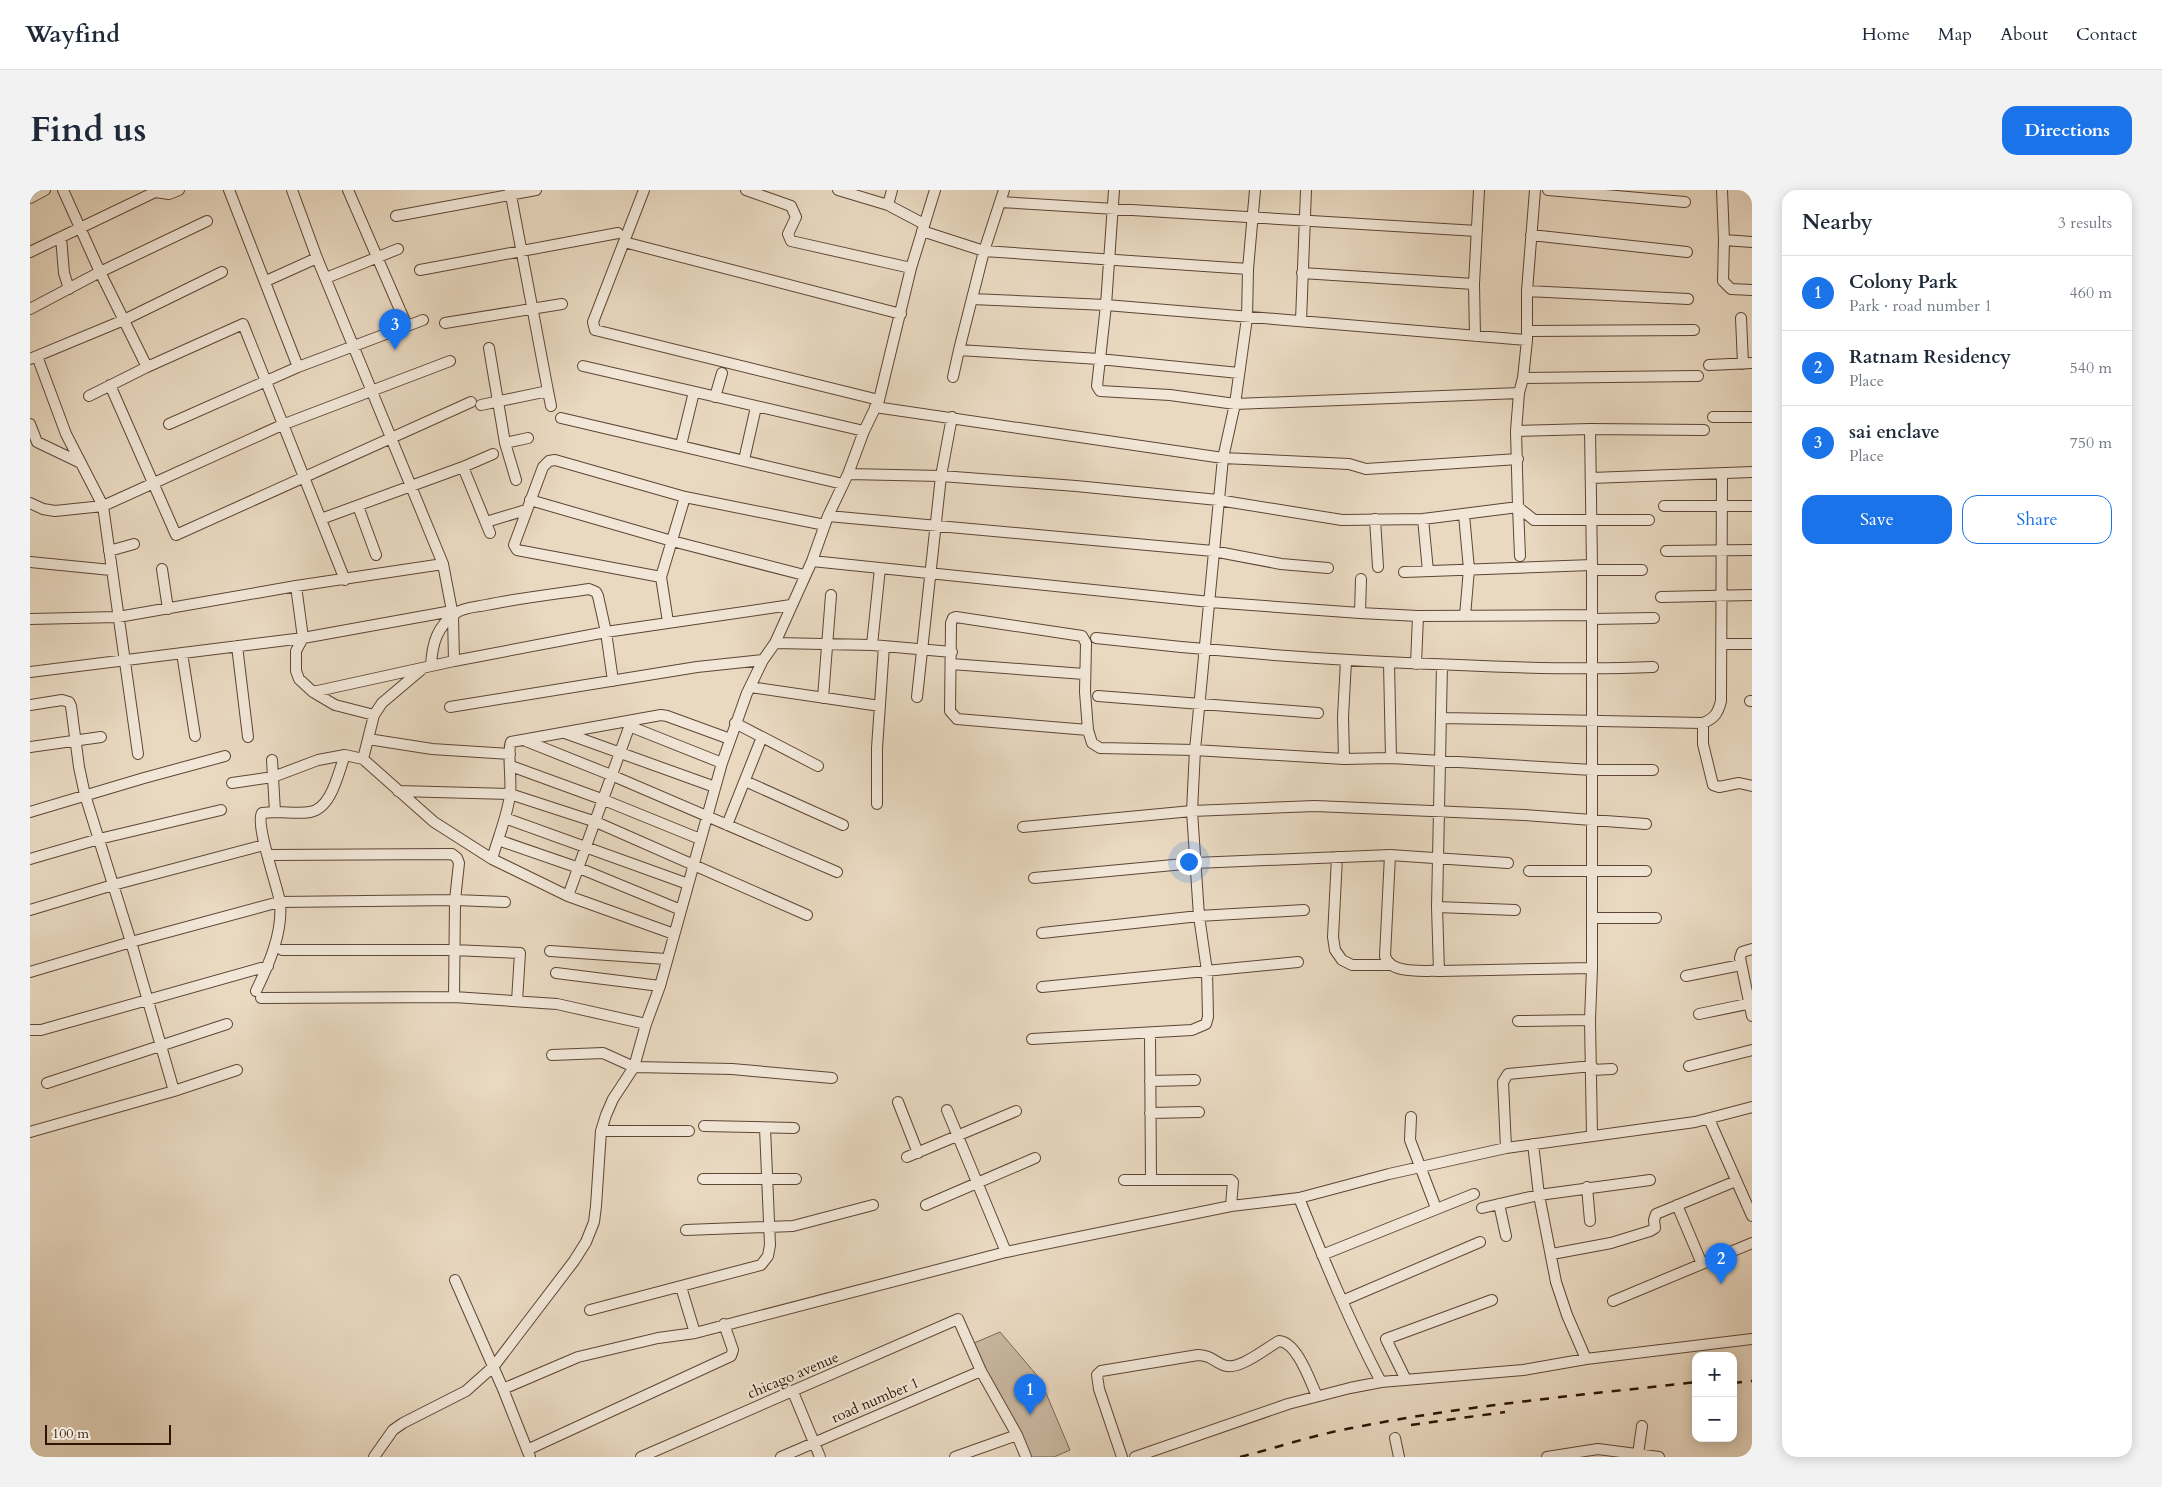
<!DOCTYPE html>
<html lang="en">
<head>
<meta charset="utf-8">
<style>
	body { margin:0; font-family:Cardo,serif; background:#f2f2f3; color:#1f2937 }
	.controls { position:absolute; right:15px; bottom:15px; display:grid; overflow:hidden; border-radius:10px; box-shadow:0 2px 12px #0003 }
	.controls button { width:45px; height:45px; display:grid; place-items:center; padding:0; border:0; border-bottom:1px solid #e0e1e3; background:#fff; color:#1f2937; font:25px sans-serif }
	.scale { position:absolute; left:15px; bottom:12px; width:126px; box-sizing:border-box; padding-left:5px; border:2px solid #2f1405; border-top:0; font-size:14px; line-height:18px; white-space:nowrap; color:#2f1405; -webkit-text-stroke:4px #f1e6d7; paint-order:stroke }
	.you { position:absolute; left:1158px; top:671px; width:18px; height:18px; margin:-12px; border:4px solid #fff; border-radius:50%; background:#1a73e8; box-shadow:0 0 0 8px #1a73e833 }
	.badge { display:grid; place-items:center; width:32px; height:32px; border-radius:50%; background:#1a73e8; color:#fff; font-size:16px; font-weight:700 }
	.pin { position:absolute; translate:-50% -41px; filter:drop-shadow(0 1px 2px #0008) }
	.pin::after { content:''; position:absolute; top:26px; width:18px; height:15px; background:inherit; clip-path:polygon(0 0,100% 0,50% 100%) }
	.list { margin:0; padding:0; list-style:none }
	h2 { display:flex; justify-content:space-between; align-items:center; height:65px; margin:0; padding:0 20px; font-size:21px }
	h2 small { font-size:16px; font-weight:400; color:#747a83 }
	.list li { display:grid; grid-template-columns:32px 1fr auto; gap:15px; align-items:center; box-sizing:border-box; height:75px; padding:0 20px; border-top:1px solid #e0e1e3 }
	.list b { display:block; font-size:19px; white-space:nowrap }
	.list p { margin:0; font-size:16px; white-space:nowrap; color:#747a83 }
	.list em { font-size:16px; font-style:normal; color:#747a83 }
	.actions { display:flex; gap:10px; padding:15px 20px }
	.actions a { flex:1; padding:11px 0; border:1px solid #1a73e8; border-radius:15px; text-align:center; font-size:18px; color:#1a73e8 }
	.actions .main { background:#1a73e8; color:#fff }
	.map { position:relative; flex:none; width:1722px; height:1267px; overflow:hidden; border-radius:15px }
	header { display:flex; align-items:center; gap:30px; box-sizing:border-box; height:70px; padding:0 25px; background:#fff; border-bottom:1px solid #e0e1e3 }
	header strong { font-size:24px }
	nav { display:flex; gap:28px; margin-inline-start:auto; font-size:18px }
	.intro { display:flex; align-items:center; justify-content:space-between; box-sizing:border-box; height:120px; padding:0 30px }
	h1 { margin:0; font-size:35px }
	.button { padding:12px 22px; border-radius:15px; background:#1a73e8; color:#fff; font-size:18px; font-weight:700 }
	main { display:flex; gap:30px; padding:0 30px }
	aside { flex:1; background:#fff; border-radius:15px; box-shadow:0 2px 12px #0003 }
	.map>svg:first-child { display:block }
</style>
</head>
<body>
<header>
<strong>Wayfind</strong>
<nav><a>Home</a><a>Map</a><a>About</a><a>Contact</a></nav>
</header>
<div class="intro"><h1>Find us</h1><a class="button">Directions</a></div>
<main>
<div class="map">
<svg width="1722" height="1267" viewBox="0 0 1722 1267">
	<rect width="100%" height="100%" fill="#e9d9c1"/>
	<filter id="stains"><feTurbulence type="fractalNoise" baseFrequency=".004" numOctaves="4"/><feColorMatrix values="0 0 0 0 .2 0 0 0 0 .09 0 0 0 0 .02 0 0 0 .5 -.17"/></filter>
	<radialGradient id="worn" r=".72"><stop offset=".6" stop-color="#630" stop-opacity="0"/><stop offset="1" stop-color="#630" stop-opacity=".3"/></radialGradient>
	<path fill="#c9b8a1" stroke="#7c6653" d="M970 1142 1010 1189 1040 1260 1024 1267H994L944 1153Z"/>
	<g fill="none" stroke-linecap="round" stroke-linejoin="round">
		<g stroke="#5e4534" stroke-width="12">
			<path id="minor" d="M33 0 70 82 117 177
				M199 0 268 177
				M262 0 287 68 413 374 423 426 424 471
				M318 0 377 136
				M480 0 518 201
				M614 0 563 132 565 140 849 210
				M716 0 761 16 766 27 758 44 761 51 881 78
				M808 0 858 15 894 34
				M974 0 954 61 929 160 1069 169 1209 183
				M1084 0 1076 115 1067 196 1070 201 1140 205 1205 214 1489 203
				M1505 0 1497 101V150L1493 188 1489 203 1486 241 1488 317 1504 330H1619
				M1518 0 1655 12
				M1692 0 1694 50
				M0 8 15 0
				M970 12 1447 41
				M858 15 862 0
				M366 26 506 0
				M892 41 954 61 1218 79
				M1501 45 1657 62
				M31 47 34 83 39 99
				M594 52 871 124
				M1722 52 1694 50 1693 91 1701 99 1722 100
				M0 62 125 2 139 4 149 0
				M390 80 588 43
				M1272 83 1444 94
				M296 88 368 59
				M236 91 287 68
				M1497 101 1658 109
				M942 109 1076 115 1497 150
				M0 119 70 82 177 31
				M1711 128 1713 174
				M1271 131 1276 0
				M415 133 532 114
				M1498 141 1664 140
				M1445 146 1444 94 1449 0
				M459 158 475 253 486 290
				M7 166 36 244 73 316 108 564
				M0 169 94 130 192 82
				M1679 175 1722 173
				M553 176 834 241
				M923 187 929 160
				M1493 188 1668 186
				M80 195 146 345 441 212
				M59 206 117 177 213 134 315 390
				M685 207 692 183
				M451 215 518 201 521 216
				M845 217 1193 268 1319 274 1336 279 1488 269
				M1683 227H1722
				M531 228 813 294
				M0 234 7 252 51 273
				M139 234 268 177 393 130
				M1560 239 1562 375V778L1560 830 1562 946
				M1486 241 1560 239 1674 240
				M475 253 498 248
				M651 255 664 202
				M714 270 726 217
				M433 277 463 264
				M818 284 911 286 1046 296 1188 310 1312 330 1393 329 1488 317 1490 366
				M1561 288 1722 282
				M655 307 631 387 487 360 484 355 513 277 519 271 525 270 655 307 795 335
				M500 310 642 351 774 385
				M0 313 13 319 25 321 73 316 252 235 420 171
				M328 316 346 365
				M1634 316H1722
				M1434 325 1439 379 1435 426
				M798 326 1183 361 1251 374 1298 378
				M291 329 433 277 460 343
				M1345 329 1348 377
				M1393 329 1398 381
				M456 332 496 320
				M79 361 104 354
				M1636 361 1722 360
				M782 371 1180 412 1330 423 1388 426 1562 425
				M0 372 81 380
				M132 379 138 419
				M1562 380H1612
				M1374 382 1562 375
				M631 387 638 432
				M266 396 273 448 266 461V481L269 489 283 502 424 471 576 442 761 415
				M1631 407 1722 405
				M1330 423 1331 389
				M0 429 88 427 266 396 413 374
				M1562 429 1624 428
				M1066 448C1187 462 1308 471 1429 475 1494 478 1558 480 1623 477
				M745 453 842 455 922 462
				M1692 454H1722
				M842 455 850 378
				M207 456 218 547
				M152 463 165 546
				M1359 473 1361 568
				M921 474 1054 484
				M1386 474 1388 426
				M1412 475 1407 717 1409 781 1562 778
				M401 476C402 454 407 436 426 423 434 417 447 417 456 415 490 408 525 404 559 399L566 402 568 406 576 442 583 491
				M0 482 273 448 422 421
				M720 497 850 516
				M283 502 305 515 344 525
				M1068 506 1288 523
				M887 507 911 286 922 227
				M793 508 801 405
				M1720 511H1722
				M0 515 32 510 39 512 41 516 49 577 55 605 101 752 144 901
				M420 517 667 477 733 470
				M1411 528 1673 533C1685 528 1688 523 1691 511L1692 284
				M705 533 788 576
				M1673 533V554L1683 595 1689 597 1709 593 1722 596
				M599 536 692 573
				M1058 540 927 529 920 521 921 433 923 428 926 427 1052 446 1056 453 1055 502 1058 540 1062 553 1070 558 1165 560 1314 569 1361 568 1562 580H1623
				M535 543 685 597
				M338 549 402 559 480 564
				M496 551 581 585 807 682
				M0 557 71 547
				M333 569 344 525 352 513 391 480
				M1314 569 1313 527 1316 471
				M481 576 574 610 670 649
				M715 591 813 635
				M202 593 243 587 242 570
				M368 601 480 604 566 632 777 725
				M847 614V558L854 456
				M0 622 114 588 195 566
				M245 622C257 622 269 624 280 622 302 618 308 583 315 565
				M475 628 658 694
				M697 635 732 547
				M993 637 1162 621 1285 616 1494 625 1616 634
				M468 650 549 678 651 720
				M239 665 422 664 427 668 429 673 425 710 424 807
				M1360 665 1355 766C1361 785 1393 780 1409 781
				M1307 667 1303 747 1305 760 1312 770 1322 775H1360
				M0 669 69 649 191 620
				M462 669C468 648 477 627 480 605 482 592 477 560 481 552L631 525 637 526 700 549
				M1499 681H1616
				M1004 688 1165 673 1360 665 1478 673
				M538 706 601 532
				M1407 717 1485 720
				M0 720 83 695 234 655
				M1562 728H1626
				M1012 743 1169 726 1274 720
				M1722 759 1712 762 1710 768 1722 826
				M252 760H423L490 763 487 811
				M520 761 636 769
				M0 782 101 752 249 712 425 710 475 712
				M526 783 630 796
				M1656 786 1711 775
				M1012 797 1268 772
				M226 801C239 774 253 743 250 712 247 695 225 634 232 623L245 622 243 587 288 570 315 565 333 569 404 632 462 669 538 706 644 744
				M231 808 424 807 527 814 616 834
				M1669 824 1722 813
				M1488 831 1560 830
				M0 840H11L238 776
				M1120 844 1121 989
				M1002 849 1162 840 1176 834 1178 827 1177 781 1169 726 1162 621 1165 560 1193 268 1205 214 1217 128 1218 79 1225 0
				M522 865 573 863 604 877 702 879 802 888
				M1659 876 1722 860
				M1561 880 1582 879
				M1120 891 1165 890
				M17 893 197 834
				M868 912 888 963
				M917 920 976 1062
				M1120 923 1169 922
				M1381 927 1380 950 1406 1018
				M1679 929 1722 1026
				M674 936 764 938
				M571 941H659
				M0 942 144 901 207 880
				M1503 954 1509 1005 1526 1092 1537 1125 1556 1169
				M1476 958 1473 892 1478 884 1562 876
				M877 967 986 921
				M673 989H766
				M1094 990H1201L1203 992 1201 1016
				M1557 997 1560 1031
				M1269 1008C1294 1070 1320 1133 1351 1192
				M1469 1014 1476 1046
				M896 1015 1005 968
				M1647 1015 1672 1074
				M1452 1018 1509 1005 1620 990
				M656 1040 763 1036 843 1015
				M1522 1064 1581 1053 1620 1041 1625 1038 1624 1030 1626 1024 1706 991
				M1292 1065 1444 1004
				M425 1090 473 1199 548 1167 628 1148 665 1143 976 1062 1201 1016 1269 1008 1359 984 1476 958 1665 932 1722 917
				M651 1097 665 1143
				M1312 1111 1450 1052
				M1583 1111 1722 1053
				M560 1120 731 1075 738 1066 740 1055 735 938
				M1376 1190 1356 1149 1462 1110
				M473 1199 500 1267
				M763 1202 790 1267
				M1365 1248 1369 1267
				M497 1260 701 1166 703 1160 694 1134
				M1608 1264 1612 1236
				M344 1267 363 1240 373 1233 436 1201 464 1176 544 1071 556 1052 564 1032 566 1016 571 941 576 925 583 909 604 877 616 834 630 796 692 573 717 503 733 470 745 453 782 371 798 326 818 284 834 241 849 210 881 78 905 0
				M611 1267 928 1129 951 1181 987 1245 996 1267
				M751 1267 951 1181
				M925 1267 987 1245
				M1092 1267 1069 1199 1067 1185 1071 1181 1168 1165C1181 1166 1182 1170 1193 1175 1208 1182 1236 1158 1249 1151 1267 1152 1280 1191 1287 1206
				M1105 1267 1258 1214 1320 1198 1351 1192 1493 1180 1556 1169 1722 1149
				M1517 1267 1568 1259 1629 1267"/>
		</g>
		<use href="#minor" stroke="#f1e6d7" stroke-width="10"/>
		<path stroke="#2f1405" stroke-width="2.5" stroke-dasharray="9 9" stroke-linecap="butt" d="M1703 1193 1722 1191
			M1381 1235 1475 1222
			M1210 1267C1249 1257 1287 1244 1327 1237 1439 1215 1553 1205 1666 1192"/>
	</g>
	<g text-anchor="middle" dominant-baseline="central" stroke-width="4.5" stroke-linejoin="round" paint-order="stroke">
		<g font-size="15" fill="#2f1405" stroke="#f1e6d7">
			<text transform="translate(763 1185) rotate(-23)">chicago avenue</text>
			<text transform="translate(845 1210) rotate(-23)">road number 1</text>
		</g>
	</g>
	<rect width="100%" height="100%" filter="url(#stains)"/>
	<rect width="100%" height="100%" fill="url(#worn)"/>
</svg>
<div class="controls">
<button>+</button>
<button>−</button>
</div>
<div class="scale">100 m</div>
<div class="you"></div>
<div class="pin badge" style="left:1000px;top:1225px">1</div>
<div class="pin badge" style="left:1691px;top:1094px">2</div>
<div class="pin badge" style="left:365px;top:160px">3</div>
</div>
<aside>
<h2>Nearby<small>3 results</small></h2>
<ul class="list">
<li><span class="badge">1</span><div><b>Colony Park</b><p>Park · road number 1</p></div><em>460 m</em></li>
<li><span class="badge">2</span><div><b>Ratnam Residency</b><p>Place</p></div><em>540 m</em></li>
<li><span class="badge">3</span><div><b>sai enclave</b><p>Place</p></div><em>750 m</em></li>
</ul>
<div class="actions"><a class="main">Save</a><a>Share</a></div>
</aside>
</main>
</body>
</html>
